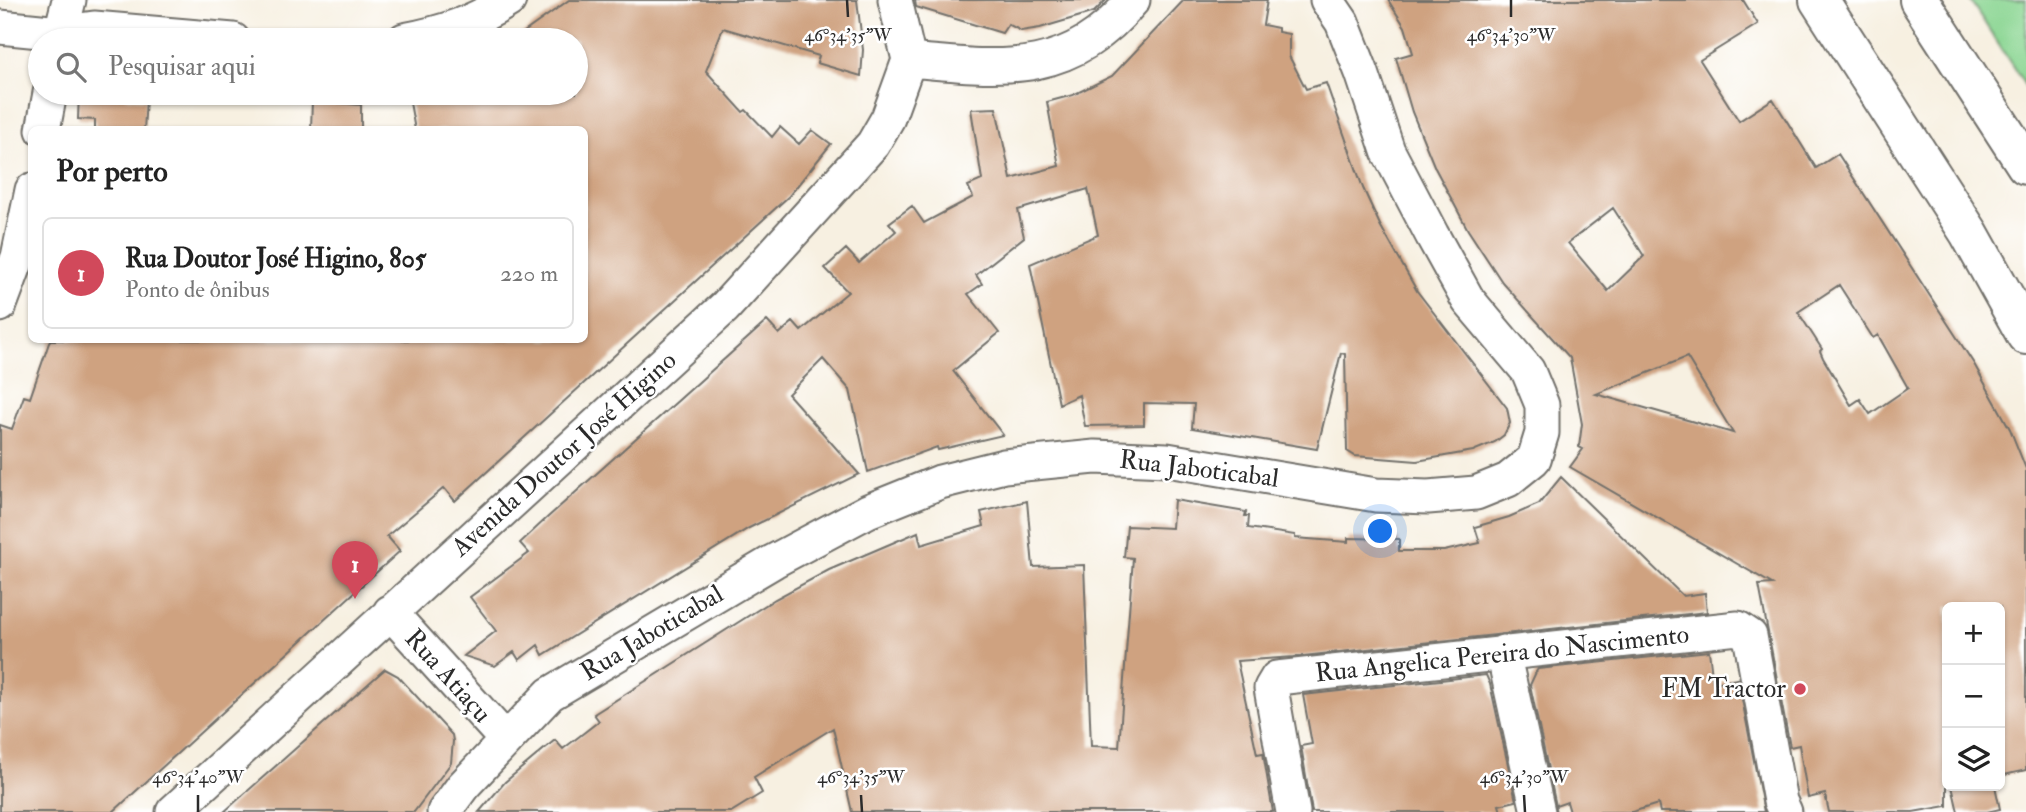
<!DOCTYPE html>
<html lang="pt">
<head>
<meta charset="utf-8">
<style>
	body { margin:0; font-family:"IM FELL Double Pica",serif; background:#f6f6f6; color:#222 }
	.controls { position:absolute; right:21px; bottom:21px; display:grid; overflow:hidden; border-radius:10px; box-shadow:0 2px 5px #0004 }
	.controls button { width:63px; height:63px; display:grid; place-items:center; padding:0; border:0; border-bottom:2px solid #e0e0e0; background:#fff; color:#222; font:35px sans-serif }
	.you { position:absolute; left:1381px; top:532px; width:24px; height:24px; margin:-18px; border:5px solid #fff; border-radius:50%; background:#1a73e8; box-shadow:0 0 0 10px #1a73e833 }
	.badge { display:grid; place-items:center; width:46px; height:46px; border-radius:50%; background:#d1495b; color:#fff; font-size:23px; font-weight:700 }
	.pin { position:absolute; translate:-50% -58px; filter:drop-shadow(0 2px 4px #0008) }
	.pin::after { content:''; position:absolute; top:37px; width:24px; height:21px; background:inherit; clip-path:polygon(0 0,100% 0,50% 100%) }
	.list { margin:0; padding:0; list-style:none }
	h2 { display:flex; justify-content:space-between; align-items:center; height:91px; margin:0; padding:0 28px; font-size:30px }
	h2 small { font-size:23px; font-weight:400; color:#767676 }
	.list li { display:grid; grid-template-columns:46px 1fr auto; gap:21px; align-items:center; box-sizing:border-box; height:112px; margin:0 14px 14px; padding:0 14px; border:2px solid #e0e0e0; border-radius:10px }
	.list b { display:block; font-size:26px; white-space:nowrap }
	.list p { margin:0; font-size:23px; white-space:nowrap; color:#767676 }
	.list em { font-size:23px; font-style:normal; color:#767676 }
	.icon { flex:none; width:38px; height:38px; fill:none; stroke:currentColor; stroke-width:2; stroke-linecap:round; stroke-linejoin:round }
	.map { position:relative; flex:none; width:2026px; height:812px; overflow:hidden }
	.search { position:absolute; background:#fff; box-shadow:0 2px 5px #0004; left:28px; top:28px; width:560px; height:77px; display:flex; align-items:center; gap:18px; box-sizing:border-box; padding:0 24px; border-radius:38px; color:#767676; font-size:26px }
	.panel { position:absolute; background:#fff; box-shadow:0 2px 5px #0004; left:28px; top:126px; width:560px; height:217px; border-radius:10px }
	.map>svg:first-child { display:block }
</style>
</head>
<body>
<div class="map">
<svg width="2026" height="812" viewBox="0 0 2026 812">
	<rect width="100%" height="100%" fill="#fff"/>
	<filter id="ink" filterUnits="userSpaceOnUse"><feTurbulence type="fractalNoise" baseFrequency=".0143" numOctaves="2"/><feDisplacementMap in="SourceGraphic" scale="14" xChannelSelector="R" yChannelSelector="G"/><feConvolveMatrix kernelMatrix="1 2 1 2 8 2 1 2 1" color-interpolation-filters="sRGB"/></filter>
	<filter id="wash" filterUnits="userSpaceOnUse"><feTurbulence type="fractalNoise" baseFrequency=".00686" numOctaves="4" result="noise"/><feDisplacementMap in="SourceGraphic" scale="28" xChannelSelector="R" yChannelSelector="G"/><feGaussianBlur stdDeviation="1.57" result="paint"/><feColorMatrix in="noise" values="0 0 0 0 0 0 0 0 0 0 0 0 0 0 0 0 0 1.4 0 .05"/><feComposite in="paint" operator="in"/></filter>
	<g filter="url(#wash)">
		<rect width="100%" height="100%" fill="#f7f0e1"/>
		<path fill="#8ad592" stroke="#5a805e" stroke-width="2" d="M1970 0H2026V87Z"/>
		<g id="blocks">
			<path fill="#cfa280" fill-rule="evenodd" d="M569 0H857L863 50 861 76 817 63 819 56 723 28 706 71 743 112 746 110 772 137 780 127 799 144 812 130 831 144 789 196 455 501 444 488 387 536 400 551 113 812H0V425L12 429 24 396 30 398 50 340H584V130H415L409 97 430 93H576V40H513Z
				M915 0H1106L1094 12 1040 28 1021 31 1008 24 1002 33 916 7Z
				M1184 0H1267L1263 25 1278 28V32L1289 34V56L1306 89 1326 83 1363 188 1380 225 1417 291 1507 408 1510 423 1504 435 1495 442 1473 451 1417 461 1355 456 1347 451 1345 354 1341 353 1317 449 1192 428 1194 404 1144 403V425L1085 426 1079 395 1059 404 1030 264 1098 235 1088 189 1018 210 1024 237 976 275 982 284 968 294 999 333 953 371 1003 435 938 450 937 447 868 472 850 390 823 359 788 394 859 474 749 528 543 655 538 645 519 660 514 652 495 666 464 656 496 631 470 597 529 553 520 543 548 517 767 321 779 334 793 322 801 331 848 292 825 268 846 249 859 263 896 231 889 223 912 206 924 223 973 197 968 186 982 180 971 109 996 108 1011 179 1059 166 1047 102 1073 95 1112 76Z
				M1388 0H1743L1758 24 1700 60 1739 121 1773 99 1816 168 1838 154 1974 364 2010 429 2026 469V770L2000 776V607H1947V806L1913 812H1829L1825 794 1808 798 1799 745 1790 747 1759 585 1772 584 1570 467 1583 449 1579 447 1582 424 1570 358 1502 282 1468 230 1435 168 1412 112 1396 58 1413 53 1405 27ZM1613 208 1644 256 1608 291 1568 243ZM1839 285 1873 338 1878 335 1908 388 1870 414 1860 399 1851 405 1823 358 1820 351 1822 349 1798 312ZM1687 357 1733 433 1596 394Z
				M79 93H125V98L146 99 144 130H95V120L78 119Z
				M312 101 361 105V130H311Z
				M1561 477 1683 596 1705 593 1707 612 1294 657 1237 661 1257 754 1263 753 1273 812H852L833 728 754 777 762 793 731 812H479L505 782 555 740 563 749 599 721 594 714 775 599 829 570 918 532 921 545 984 526 981 512 1027 501 1033 567 1084 565 1091 746 1119 747 1133 558 1124 557 1127 526 1172 528 1174 500 1246 512 1245 516H1249L1248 528 1295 535V538L1348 542V538L1399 539V551H1444L1480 543 1475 527 1509 517 1539 504Z
				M1709 651 1713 683 1738 679 1764 812H1660L1658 804 1632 812H1570L1567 802 1556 806 1530 685 1536 672 1538 669Z
				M385 669 398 676 452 735 453 741 451 763 414 812H224Z
				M1486 675 1490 684 1516 801 1499 805 1501 812H1312L1301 746 1312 744 1303 695Z
				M1952 786H1995L2000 809 1987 812H1958Z"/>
		</g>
	</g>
	<g filter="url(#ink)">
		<use href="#blocks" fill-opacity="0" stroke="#72706b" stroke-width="2"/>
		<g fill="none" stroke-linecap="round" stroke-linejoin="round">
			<g stroke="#72706b" stroke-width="37">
				<path id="minor" d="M895 0 909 60
					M0 27 60 33 94 28 233 40
					M59 40 69 0
					M404 40C446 32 474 22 509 0
					M909 60C1001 68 1068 79 1133 0
					M43 130 50 93
					M0 305 18 257 32 190
					M390 612 506 740
					M1503 652 1538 812
					M173 812 725 307 873 144 888 118 909 60
					M444 812 463 786 550 694 774 561 868 511 940 482 1004 466 1095 457 1167 460 1376 495 1428 497 1476 493 1508 480 1534 459 1542 433V405L1528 371 1468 300 1432 235 1388 151 1362 73 1342 22 1327 0
					M1293 812 1271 688 1277 678 1738 628 1750 636 1780 801 1785 812"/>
			</g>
			<g stroke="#72706b" stroke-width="42">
				<path id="trunk" d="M1819 0 1969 233 2026 335
					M1919 0 2026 165"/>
			</g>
			<use href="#minor" stroke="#fff" stroke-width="33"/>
			<use href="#trunk" stroke="#fff" stroke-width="38"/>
		</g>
	</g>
	<path fill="none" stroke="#2b2b2b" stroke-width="2.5" d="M847 0 848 17M1511 0V17M198 795V812M861 795 862 812M1524 795 1525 812"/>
	<circle fill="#d1495b" stroke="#fff" stroke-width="2.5" cx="1800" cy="689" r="7"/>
	<g text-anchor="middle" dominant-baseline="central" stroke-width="5" stroke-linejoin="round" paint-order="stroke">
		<g font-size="26" fill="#2b2b2b" stroke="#fff">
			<text transform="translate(564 454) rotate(-42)">Avenida Doutor José Higino</text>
			<text transform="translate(1199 469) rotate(7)">Rua Jaboticabal</text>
			<text transform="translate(652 633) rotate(-31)">Rua Jaboticabal</text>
			<text transform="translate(1502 654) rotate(-6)">Rua Angelica Pereira do Nascimento</text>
			<text transform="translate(448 676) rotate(48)">Rua Atiaçu</text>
		</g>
		<g font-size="26" fill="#2b2b2b" stroke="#fff" text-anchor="end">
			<text x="1786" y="689">FM Tractor</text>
		</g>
	</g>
	<g font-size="18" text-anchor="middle" fill="#2b2b2b" stroke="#fff" stroke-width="5" stroke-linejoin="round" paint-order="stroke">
		<text x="848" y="41">46°34'35"W</text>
		<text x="1511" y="41">46°34'30"W</text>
		<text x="198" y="783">46°34'40"W</text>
		<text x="861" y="783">46°34'35"W</text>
		<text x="1524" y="783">46°34'30"W</text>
	</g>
</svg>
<div class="controls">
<button>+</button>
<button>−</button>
<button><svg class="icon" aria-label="layers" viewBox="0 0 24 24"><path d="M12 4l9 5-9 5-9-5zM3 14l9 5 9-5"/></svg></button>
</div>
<div class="you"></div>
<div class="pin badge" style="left:355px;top:599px">1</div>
<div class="search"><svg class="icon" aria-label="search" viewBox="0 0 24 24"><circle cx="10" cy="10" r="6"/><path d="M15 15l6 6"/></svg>Pesquisar aqui</div>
<section class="panel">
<h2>Por perto<small></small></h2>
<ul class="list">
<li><span class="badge">1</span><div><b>Rua Doutor José Higino, 805</b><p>Ponto de ônibus</p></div><em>220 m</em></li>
</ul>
</section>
</div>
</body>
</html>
